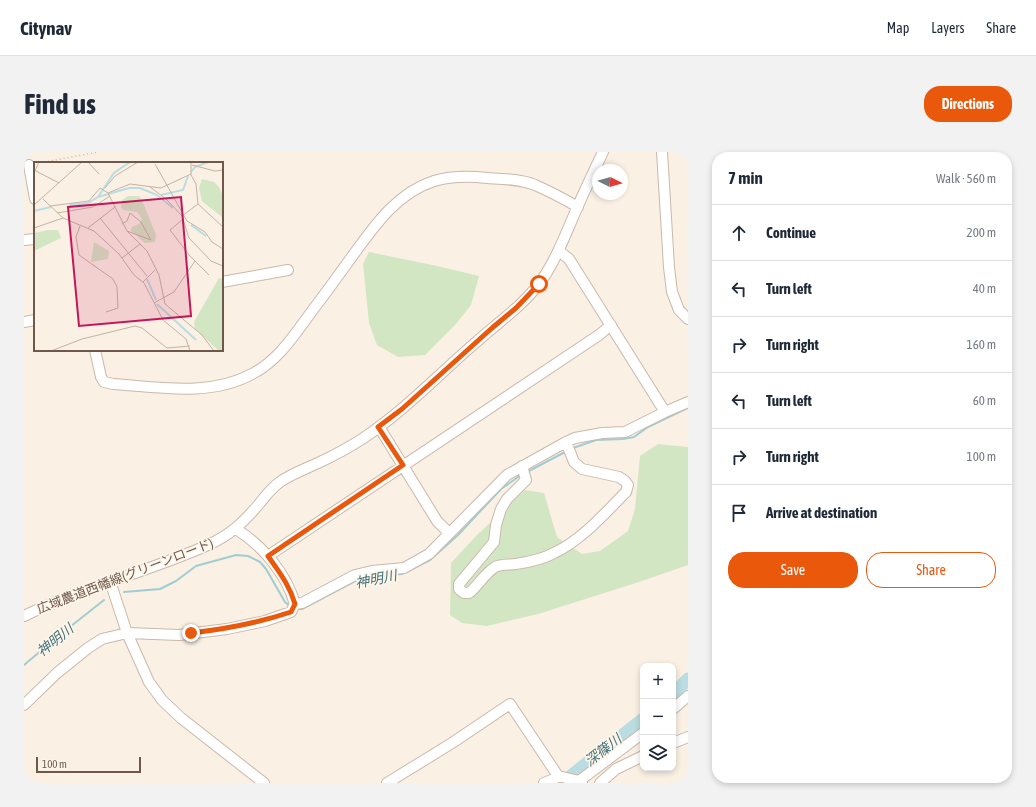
<!DOCTYPE html>
<html lang="en">
<head>
<meta charset="utf-8">
<style>
	body { margin:0; font-family:"Asap Condensed","Noto Sans JP",sans-serif; background:#f2f2f3; color:#1f2937 }
	.controls { position:absolute; right:12px; bottom:12px; display:grid; overflow:hidden; border-radius:8px; box-shadow:0 2px 6px #0003 }
	.controls button { width:36px; height:36px; display:grid; place-items:center; padding:0; border:0; border-bottom:1px solid #e0e1e3; background:#fff; color:#1f2937; font:20px sans-serif }
	.compass { position:absolute; left:568px; top:12px; width:36px; height:36px; border-radius:50%; background:#fff; box-shadow:0 2px 6px #0003; rotate:95deg }
	.scale { position:absolute; left:12px; bottom:10px; width:105px; box-sizing:border-box; padding-left:4px; border:2px solid #70574c; border-top:0; font-size:11px; line-height:14px; white-space:nowrap; color:#70574c; -webkit-text-stroke:3px #fdf5e9; paint-order:stroke }
	.stop { position:absolute; width:12px; height:12px; margin:-9px; border:3px solid #ea580c; border-radius:50%; background:#fff }
	.stop.end { background:#ea580c; border-color:#fff; box-shadow:0 1px 4px #0008 }
	.list { margin:0; padding:0; list-style:none }
	h2 { display:flex; justify-content:space-between; align-items:center; height:52px; margin:0; padding:0 16px; font-size:17px }
	h2 small { font-size:13px; font-weight:400; color:#747a83 }
	.list li { display:grid; grid-template-columns:26px 1fr auto; gap:12px; align-items:center; box-sizing:border-box; height:56px; padding:0 16px; border-top:1px solid #e0e1e3 }
	.list b { display:block; font-size:15px; white-space:nowrap }
	.list em { font-size:13px; font-style:normal; color:#747a83 }
	.actions { display:flex; gap:8px; padding:12px 16px }
	.actions a { flex:1; padding:9px 0; border:1px solid #ea580c; border-radius:16px; text-align:center; font-size:14px; color:#ea580c }
	.actions .main { background:#ea580c; color:#fff }
	.icon { flex:none; width:22px; height:22px; fill:none; stroke:currentColor; stroke-width:2; stroke-linecap:round; stroke-linejoin:round }
	.map { position:relative; flex:none; width:664px; height:631px; overflow:hidden; border-radius:16px }
	header { display:flex; align-items:center; gap:24px; box-sizing:border-box; height:56px; padding:0 20px; background:#fff; border-bottom:1px solid #e0e1e3 }
	header strong { font-size:19px }
	nav { display:flex; gap:22px; margin-inline-start:auto; font-size:14px }
	.intro { display:flex; align-items:center; justify-content:space-between; box-sizing:border-box; height:96px; padding:0 24px }
	h1 { margin:0; font-size:28px }
	.button { padding:10px 18px; border-radius:16px; background:#ea580c; color:#fff; font-size:14px; font-weight:700 }
	main { display:flex; gap:24px; padding:0 24px }
	aside { flex:1; background:#fff; border-radius:16px; box-shadow:0 2px 6px #0003 }
	.map>svg:first-child { display:block }
</style>
</head>
<body>
<header>
<strong>Citynav</strong>
<nav><a>Map</a><a>Layers</a><a>Share</a></nav>
</header>
<div class="intro"><h1>Find us</h1><a class="button">Directions</a></div>
<main>
<div class="map">
<svg width="664" height="631" viewBox="0 0 664 631">
	<rect width="100%" height="100%" fill="#faf0e3"/>
	<path fill="#d3e6c3" d="M345 100 413 114 455 124 447 153 431 173 401 203 374 205 353 193 345 171 339 112Z
		M634 292 664 295V413L615 430 514 462 463 474 438 471 426 463 427 411 451 385 501 338 520 341 533 385 558 402 576 399 604 379 611 357 616 304Z"/>
	<g fill="none" stroke-linecap="round" stroke-linejoin="round">
		<path stroke="#a1cdd2" stroke-width="2" d="M549 296 572 288 599 287 610 285 624 275 664 256
			M503 320 543 299
			M100 440 136 437 152 429 172 414 212 403 224 404 236 410 242 417 261 450 267 455
			M273 457H278L333 428 349 424 378 422 406 408 434 383 477 337 497 323
			M0 513 37 482 80 448"/>
		<path stroke="#badde1" stroke-width="13" d="M649 542 664 527
			M542 631 548 623 619 567"/>
		<g stroke="#cab8ab" stroke-width="12">
			<path id="minor" d="M638 0 645 115 648 140 655 158 664 167
				M5 13 11 47
				M0 88 11 87
				M535 99 545 107 641 260
				M198 130 264 118
				M0 170 11 168
				M71 198 77 225 80 230 89 232C134 235 186 245 228 222 254 209 271 182 288 159 301 142 314 124 327 106 349 76 372 41 410 29 427 24 445 24 463 26 479 27 496 27 511 33 525 39 540 47 554 55
				M355 275 365 291 413 369 425 381
				M498 314 502 328 483 347 477 357 472 373 470 390 435 432V437L440 441H445C454 434 461 421 471 415 477 412 485 413 492 412 505 410 519 407 530 401 559 387 580 362 602 340L604 333 601 329 595 325 558 317 550 310 542 290
				M244 404 575 183 587 173
				M86 429 103 481 125 530 138 548 157 566 240 631
				M271 452 278 451 331 423 348 419 380 416 405 402 483 323 542 290 551 286 578 281 601 280 641 260 664 250
				M0 464C59 435 124 420 184 393 206 383 219 371 235 352 241 345 247 336 256 330 267 322 281 317 294 311 309 304 324 296 338 287 379 260 413 224 450 192 472 172 497 155 515 132 529 113 538 91 547 70 557 46 568 23 579 0
				M0 553 33 521 64 496 78 487 103 481 155 483 203 477 241 469 267 460 271 452C262 421 239 394 212 377
				M649 557 664 544
				M649 591 664 585
				M555 629 619 581
				M363 631 428 591 486 552 534 624 555 629 558 631
				M520 631 530 627 534 624
				M576 631 592 617 619 604"/>
		</g>
		<path stroke="#d1b2a1" stroke-width="1.5" stroke-dasharray="1 3" stroke-linecap="butt" d="M16 11 74 0"/>
		<use href="#minor" stroke="#fff" stroke-width="10"/>
	</g>
	<g fill="none" stroke-linecap="round" stroke-linejoin="round">
		<path stroke="#ea580c" stroke-width="5" d="M167 481C202 477 234 471 267 460L271 452C265 432 255 420 244 404L379 313 354 275 378 257 468 176 492 156 515 132"/>
	</g>
	<g text-anchor="middle" dominant-baseline="central" stroke-width="3.5" stroke-linejoin="round" paint-order="stroke">
		<g font-size="13" fill="#70574c" stroke="#fdf5e9">
			<text transform="translate(101 424) rotate(-21)">広域農道西幡線(グリーンロード)</text>
		</g>
		<g font-size="14" font-style="italic" fill="#44747b" stroke="#fdf5e9">
			<text transform="translate(352 427) rotate(-11)">神明川</text>
			<text transform="translate(31 488) rotate(-39)">神明川</text>
			<text transform="translate(579 598) rotate(-38)">深篠川</text>
		</g>
	</g>
	<g transform="translate(10 10)">
		<rect width="189" height="189" fill="#faf0e3"/>
		<path d="M168 17 180 20 185 25 189 34V56L168 39 165 26ZM94 34H105L108 38 122 73 121 80 111 81 97 69 98 65 105 62 108 57 103 50 89 48 87 45 88 38ZM14 68H24L27 76 0 89V71ZM60 80 75 89 74 97 57 100ZM185 116 189 117V189H185L161 167 160 160Z" fill="#d3e6c3"/>
		<path fill="none" stroke="#badde1" stroke-width="2" d="M157 10 161 5 174 0M127 33 149 28 154 14M64 35 95 26H106L123 33 139 46M64 35 80 11 96 0M36 43 54 41 64 35M0 49 17 45M157 63 172 74M113 117 122 138M123 142 162 178"/>
		<path fill="none" stroke="#c3b3a7" stroke-width="1" d="M54 0 65 12M157 0V13L162 22 164 42M121 2 153 59 171 70 178 80 189 87M158 3 181 9 189 8M0 8 25 21M0 11 5 0M116 25 132 37 148 54M71 26 81 14 104 0M74 31 96 22 127 26 157 12M9 37 29 56 60 69 85 92 100 113 110 121 129 158 152 177 156 189M164 42 148 54 155 76 177 99 189 104M164 42 189 65M0 43 48 0M16 44 55 39 66 26 74 31 93 69 113 89 125 113 131 142 168 173 180 189M23 51 59 45 76 34M66 56 113 114M148 58 136 68 156 94 175 113M88 62 93 59 96 51 107 60 117 78 93 69M46 64 42 75 45 93 79 117 83 125 84 146 72 150M0 66 29 56M54 66 81 45M88 96 106 82M109 120 121 108M120 141 140 130 161 99M17 189 48 177 101 164 108 166 133 186 156 184"/>
		<path fill="#c2185b" fill-opacity="0.15" stroke="#c2185b" stroke-width="2" d="M147 35 157 154 45 164 34 45Z"/>
		<rect width="189" height="189" fill="none" stroke="#70574c" stroke-width="2"/>
	</g>
</svg>
<div class="controls">
<button>+</button>
<button>−</button>
<button><svg class="icon" aria-label="layers" viewBox="0 0 24 24"><path d="M12 4l9 5-9 5-9-5zM3 14l9 5 9-5"/></svg></button>
</div>
<svg class="compass" viewBox="-18 -18 36 36"><path d="M0-13l5 13h-10z" fill="#e53935"/><path d="M0 13l5-13h-10z" fill="#747a83"/></svg>
<div class="scale">100 m</div>
<div class="stop" style="left:515px;top:132px"></div>
<div class="stop end" style="left:167px;top:481px"></div>
</div>
<aside>
<h2>7 min<small>Walk · 560 m</small></h2>
<ul class="list">
<li><svg class="icon" aria-label="ahead" viewBox="0 0 24 24"><path d="M12 20V5M6 11l6-6 6 6"/></svg><div><b>Continue</b></div><em>200 m</em></li>
<li><svg class="icon" aria-label="left" viewBox="0 0 24 24"><path d="M17 20v-9H6M10 6l-5 5 5 5"/></svg><div><b>Turn left</b></div><em>40 m</em></li>
<li><svg class="icon" aria-label="right" viewBox="0 0 24 24"><path d="M7 20v-9h11M14 6l5 5-5 5"/></svg><div><b>Turn right</b></div><em>160 m</em></li>
<li><svg class="icon" aria-label="left" viewBox="0 0 24 24"><path d="M17 20v-9H6M10 6l-5 5 5 5"/></svg><div><b>Turn left</b></div><em>60 m</em></li>
<li><svg class="icon" aria-label="right" viewBox="0 0 24 24"><path d="M7 20v-9h11M14 6l5 5-5 5"/></svg><div><b>Turn right</b></div><em>100 m</em></li>
<li><svg class="icon" aria-label="arrive" viewBox="0 0 24 24"><path d="M6 21V4h12l-3 4 3 4H6"/></svg><div><b>Arrive at destination</b></div></li>
</ul>
<div class="actions"><a class="main">Save</a><a>Share</a></div>
</aside>
</main>
</body>
</html>
